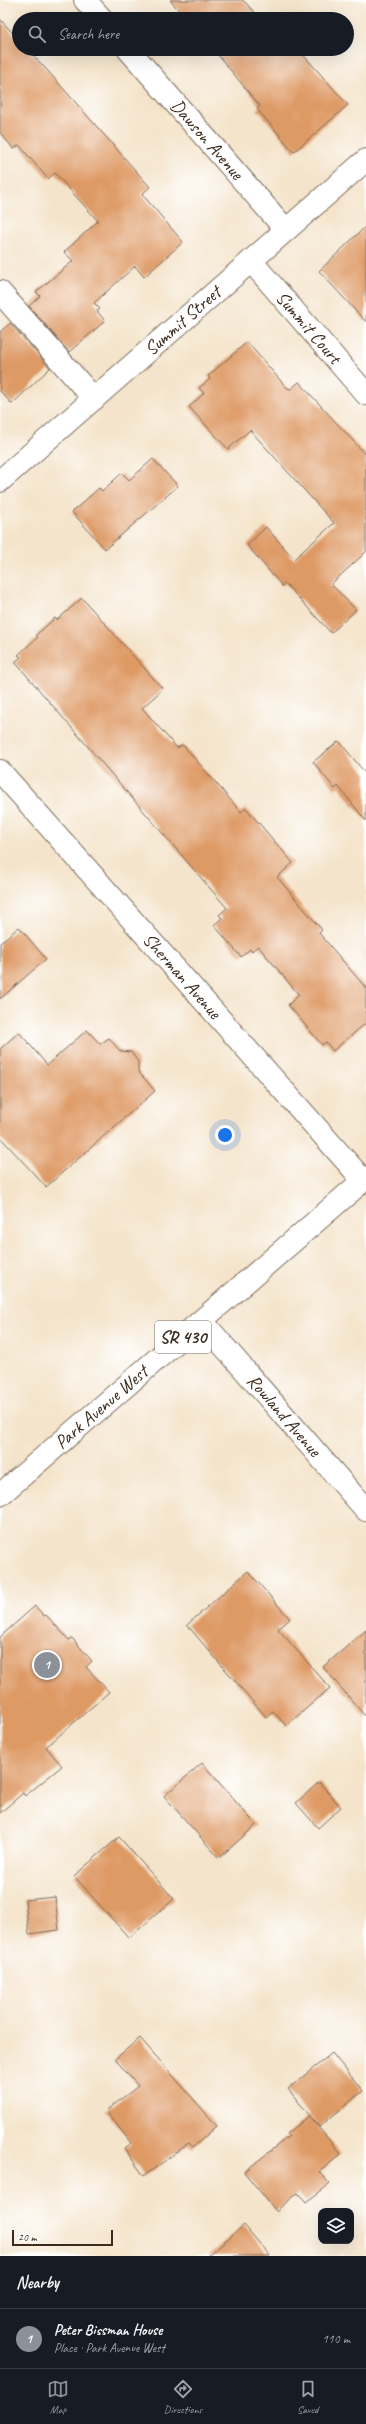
<!DOCTYPE html>
<html lang="en">
<head>
<meta charset="utf-8">
<style>
	body { margin:0; font-family:Caveat,sans-serif; background:#20242c; color:#f1f3f6 }
	.controls { position:absolute; right:12px; bottom:12px; display:grid; overflow:hidden; border-radius:8px; box-shadow:0 4px 16px #0002 }
	.controls button { width:36px; height:36px; display:grid; place-items:center; padding:0; border:0; border-bottom:1px solid #363941; background:#171b24; color:#f1f3f6; font:20px sans-serif }
	.scale { position:absolute; left:12px; bottom:10px; width:101px; box-sizing:border-box; padding-left:4px; border:2px solid #3b2a1e; border-top:0; font-size:11px; line-height:14px; white-space:nowrap; color:#3b2a1e; -webkit-text-stroke:3px #fff; paint-order:stroke }
	.you { position:absolute; left:225px; top:1135px; width:14px; height:14px; margin:-10px; border:3px solid #fff; border-radius:50%; background:#1a73e8; box-shadow:0 0 0 6px #1a73e833 }
	.badge { display:grid; place-items:center; width:26px; height:26px; border-radius:50%; background:#8c9099; color:#fff; font-size:13px; font-weight:700 }
	.pin { position:absolute; translate:-50% -50%; border:2px solid #fff; box-shadow:0 1px 4px #0006 }
	.list { margin:0; padding:0; list-style:none }
	h2 { display:flex; justify-content:space-between; align-items:center; height:52px; margin:0; padding:0 16px; font-size:17px }
	h2 small { font-size:13px; font-weight:400; color:#9ea1a6 }
	.list li { display:grid; grid-template-columns:26px 1fr auto; gap:12px; align-items:center; box-sizing:border-box; height:60px; padding:0 16px; border-top:1px solid #363941 }
	.list b { display:block; font-size:15px; white-space:nowrap }
	.list p { margin:0; font-size:13px; white-space:nowrap; color:#9ea1a6 }
	.list em { font-size:13px; font-style:normal; color:#9ea1a6 }
	.icon { flex:none; width:22px; height:22px; fill:none; stroke:currentColor; stroke-width:2; stroke-linecap:round; stroke-linejoin:round }
	.map { position:relative; flex:none; width:366px; height:2256px; overflow:hidden }
	.search { position:absolute; background:#171b24; box-shadow:0 4px 16px #0002; left:12px; right:12px; top:12px; height:44px; display:flex; align-items:center; gap:10px; box-sizing:border-box; padding:0 14px; border-radius:22px; color:#9ea1a6; font-size:15px }
	.sheet { height:112px; background:#171b24 }
	nav { display:flex; justify-content:space-around; align-items:center; box-sizing:border-box; height:56px; border-top:1px solid #363941; background:#171b24; font-size:11px; color:#9ea1a6 }
	nav a { display:grid; justify-items:center; gap:2px }
	nav .on { color:#8c9099 }
	.map>svg:first-child { display:block }
</style>
</head>
<body>
<div class="map">
<svg width="366" height="2256" viewBox="0 0 366 2256">
	<rect width="100%" height="100%" fill="#fff"/>
	<filter id="ink" filterUnits="userSpaceOnUse"><feTurbulence type="fractalNoise" baseFrequency=".025" numOctaves="2"/><feDisplacementMap in="SourceGraphic" scale="8" xChannelSelector="R" yChannelSelector="G"/><feConvolveMatrix kernelMatrix="1 2 1 2 8 2 1 2 1" color-interpolation-filters="sRGB"/></filter>
	<filter id="wash" filterUnits="userSpaceOnUse"><feTurbulence type="fractalNoise" baseFrequency=".012" numOctaves="4" result="noise"/><feDisplacementMap in="SourceGraphic" scale="16" xChannelSelector="R" yChannelSelector="G"/><feGaussianBlur stdDeviation="0.9" result="paint"/><feColorMatrix in="noise" values="0 0 0 0 0 0 0 0 0 0 0 0 0 0 0 0 0 1.4 0 .05"/><feComposite in="paint" operator="in"/></filter>
	<g filter="url(#wash)">
		<rect width="100%" height="100%" fill="#f4e4cb"/>
		<g id="blocks">
			<path fill="#de9a65" d="M170 0H243L260 18 186 19Z
				M0 19 19 40V49H27L46 69 150 187 142 194 183 242 144 277 135 266 94 303 100 309 97 311 105 321 69 352 29 306 40 296 36 292 73 261 64 252 98 221 55 173 48 179 19 145 14 149 0 133Z
				M213 49H298L348 105 294 152 257 109 260 106Z
				M366 226V322L319 271Z
				M10 323 50 368 12 404 0 391V332Z
				M247 342 287 388 291 389 299 382 366 455V552L331 584 356 610 331 633 285 583 282 586 247 545 266 527 294 559 334 523 250 430 228 449 189 407 204 393 199 388 210 379 208 376Z
				M153 459 178 486 105 549 72 512 99 488 102 491 122 473 129 480Z
				M82 598 163 689 142 708 177 748 182 745 185 747 241 812 246 808 293 863 277 877 322 930 319 933 366 988V1023L333 1051 326 1042 322 1045 288 1005 299 995 258 946 252 951 250 949 241 957 214 925 222 918 219 915 227 908 15 662 21 657 18 655 38 637 36 635 55 618 57 620Z
				M339 741 366 774V821L338 786 335 789 313 762Z
				M19 927 46 959 0 999V943Z
				M87 1030 100 1044 109 1038 120 1051 131 1052 138 1061V1071L155 1091 46 1187 0 1137V1049L19 1032 47 1065Z
				M248 1571 290 1619 278 1629 330 1688 286 1726 273 1711 266 1717 187 1625Z
				M35 1606 44 1616 46 1615 69 1640 72 1638 92 1661 86 1667 109 1692 46 1747 62 1766 25 1796 23 1793 0 1813V1637Z
				M366 1630V1717L323 1667Z
				M202 1763 256 1825 219 1858 164 1796Z
				M319 1782 341 1807 318 1828 296 1803Z
				M119 1837 174 1899 129 1938 74 1876Z
				M55 1897 59 1930 29 1934 25 1900Z
				M140 2038 217 2126 192 2148 188 2144 144 2176 124 2148 131 2143 106 2111 138 2086 115 2059Z
				M332 2053 363 2091 319 2127 288 2089Z
				M309 2116 341 2154 319 2172 330 2184 306 2202 298 2193 276 2211 244 2172 289 2136 287 2134Z
				M244 2225 270 2256H207Z"/>
		</g>
	</g>
	<g filter="url(#ink)">
		<use href="#blocks" fill-opacity="0" stroke="#7c6b5b" stroke-width="1"/>
		<g fill="none" stroke-linecap="round" stroke-linejoin="round">
			<g stroke="#7c6b5b" stroke-width="24">
				<g id="minor">
					<path d="M85 0 102 19"/>
					<path id="s1" d="M128 49 286 230"/>
					<path id="s2" d="M251 261 366 394"/>
					<path d="M0 292 94 399"/>
					<path id="s3" d="M0 481 366 160"/>
					<path id="s4" d="M0 771 363 1180"/>
					<path id="s5" d="M202 1321 366 1510"/>
				</g>
			</g>
			<g stroke="#7c6b5b" stroke-width="24">
				<g id="major">
					<path id="s6" d="M0 1495 366 1178"/>
				</g>
			</g>
			<use href="#minor" stroke="#fff" stroke-width="22"/>
			<use href="#major" stroke="#fff" stroke-width="22"/>
		</g>
	</g>
	<g text-anchor="middle" dominant-baseline="central" stroke-width="3.5" stroke-linejoin="round" paint-order="stroke">
		<rect fill="#fff" stroke="#766a62" stroke-width="1" x="155" y="1321" width="56" height="32" rx="3"/>
		<g font-size="18" font-weight="bold" fill="#3b2a1e">
			<text x="183" y="1337">SR 430</text>
		</g>
		<g font-size="19" fill="#3b2a1e" stroke="#fff">
			<text stroke="none"><textPath href="#s1" startOffset="120">Dawson Avenue</textPath></text>
			<text stroke="none"><textPath href="#s3" startOffset="243">Summit Street</textPath></text>
			<text stroke="none"><textPath href="#s2" startOffset="88">Summit Court</textPath></text>
			<text stroke="none"><textPath href="#s4" startOffset="274">Sherman Avenue</textPath></text>
			<text stroke="none"><textPath href="#s6" startOffset="134">Park Avenue West</textPath></text>
			<text stroke="none"><textPath href="#s5" startOffset="125">Rowland Avenue</textPath></text>
		</g>
	</g>
</svg>
<div class="controls">
<button><svg class="icon" aria-label="layers" viewBox="0 0 24 24"><path d="M12 4l9 5-9 5-9-5zM3 14l9 5 9-5"/></svg></button>
</div>
<div class="scale">20 m</div>
<div class="you"></div>
<div class="pin badge" style="left:47px;top:1665px">1</div>
<div class="search"><svg class="icon" aria-label="search" viewBox="0 0 24 24"><circle cx="10" cy="10" r="6"/><path d="M15 15l6 6"/></svg>Search here</div>
</div>
<section class="sheet">
<h2>Nearby<small></small></h2>
<ul class="list">
<li><span class="badge">1</span><div><b>Peter Bissman House</b><p>Place · Park Avenue West</p></div><em>110 m</em></li>
</ul>
</section>
<nav>
<a class="on"><svg class="icon" aria-label="map" viewBox="0 0 24 24"><path d="M3 6l6-2 6 2 6-2v14l-6 2-6-2-6 2zM9 4v14M15 6v14"/></svg>Map</a>
<a><svg class="icon" aria-label="directions" viewBox="0 0 24 24"><path d="M12 3l9 9-9 9-9-9zM9 14v-3h6M13 9l2 2-2 2"/></svg>Directions</a>
<a><svg class="icon" aria-label="saved" viewBox="0 0 24 24"><path d="M7 4h10v16l-5-4-5 4z"/></svg>Saved</a>
</nav>
</body>
</html>
